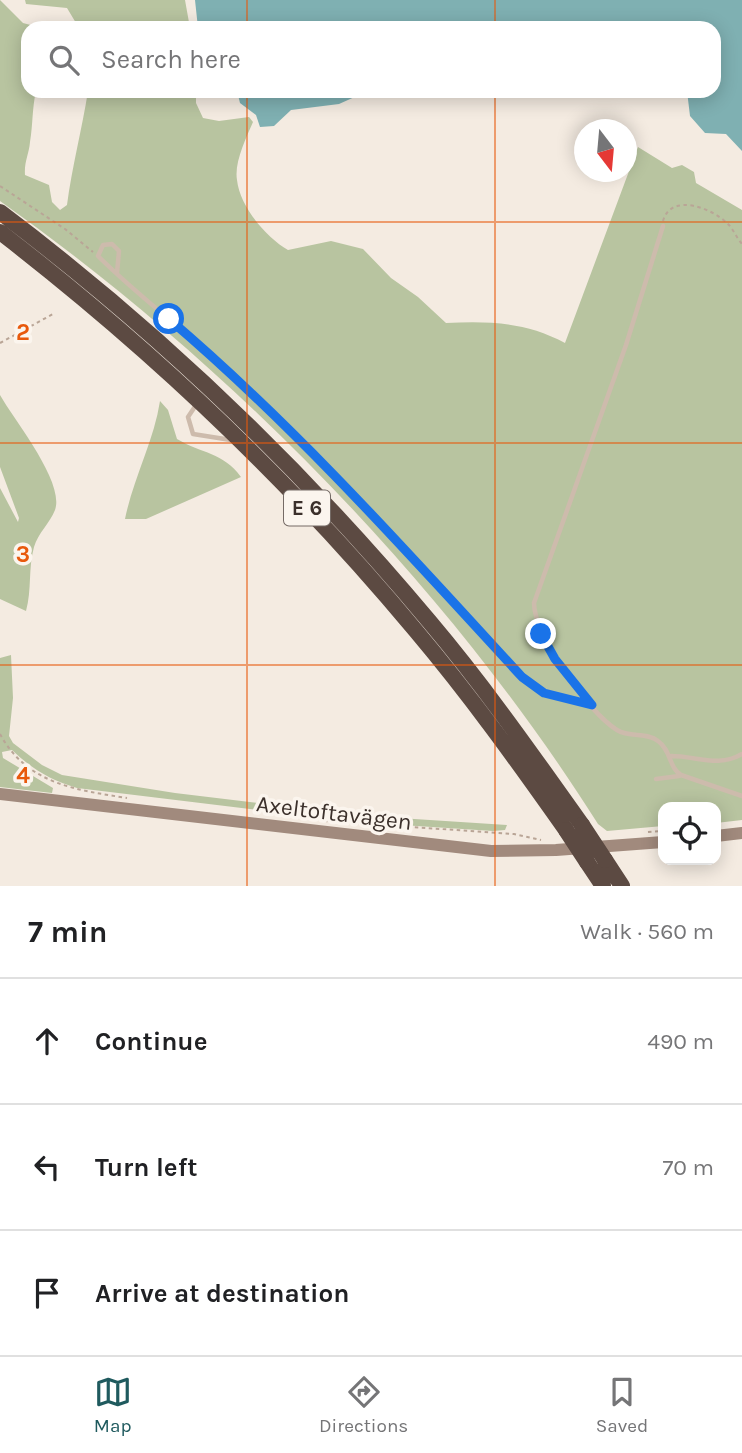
<!DOCTYPE html>
<html lang="en">
<head>
<meta charset="utf-8">
<style>
	body { margin:0; font-family:Karla,sans-serif; background:#f2f2f2; color:#202124 }
	.controls { position:absolute; right:21px; bottom:21px; display:grid; overflow:hidden; border-radius:14px; box-shadow:0 4px 18px #0003 }
	.controls button { width:63px; height:63px; display:grid; place-items:center; padding:0; border:0; border-bottom:2px solid #e0e0e0; background:#fff; color:#202124; font:35px sans-serif }
	.compass { position:absolute; left:574px; top:119px; width:63px; height:63px; border-radius:50%; background:#fff; box-shadow:0 4px 18px #0003; rotate:164deg }
	.stop { position:absolute; width:21px; height:21px; margin:-16px; border:5px solid #1a73e8; border-radius:50%; background:#fff }
	.stop.end { background:#1a73e8; border-color:#fff; box-shadow:0 2px 7px #0008 }
	.list { margin:0; padding:0; list-style:none }
	h2 { display:flex; justify-content:space-between; align-items:center; height:91px; margin:0; padding:0 28px; font-size:30px }
	h2 small { font-size:23px; font-weight:400; color:#757577 }
	.list li { display:grid; grid-template-columns:46px 1fr auto; gap:21px; align-items:center; box-sizing:border-box; height:126px; padding:0 28px; border-top:2px solid #e0e0e0 }
	.list b { display:block; font-size:26px; white-space:nowrap }
	.list em { font-size:23px; font-style:normal; color:#757577 }
	.icon { flex:none; width:38px; height:38px; fill:none; stroke:currentColor; stroke-width:2; stroke-linecap:round; stroke-linejoin:round }
	.map { position:relative; flex:none; width:742px; height:886px; overflow:hidden }
	.search { position:absolute; background:#fff; box-shadow:0 4px 18px #0003; left:21px; right:21px; top:21px; height:77px; display:flex; align-items:center; gap:18px; box-sizing:border-box; padding:0 24px; border-radius:21px; color:#757577; font-size:26px }
	.sheet { height:469px; background:#fff }
	nav { display:flex; justify-content:space-around; align-items:center; box-sizing:border-box; height:98px; border-top:2px solid #e0e0e0; background:#fff; font-size:19px; color:#757577 }
	nav a { display:grid; justify-items:center; gap:4px }
	nav .on { color:#1f5a5e }
	.map>svg:first-child { display:block }
</style>
</head>
<body>
<div class="map">
<svg width="742" height="886" viewBox="0 0 742 886">
	<rect width="100%" height="100%" fill="#f4ebe1"/>
	<path fill="#b8c4a0" d="M0 0 23 23 42 28H28V91H36C32 109 33 124 30 142 29 154 24 162 25 175L49 185 52 202 60 210 67 205C72 167 82 129 88 91H196V103L203 118 219 121 249 117 253 122C246 138 234 163 237 180 240 207 266 237 288 250L331 241 363 249 391 278 418 297 446 323C490 321 526 322 565 343L638 147 672 168 682 165 694 172 696 183 742 210V820L716 823V807H663V826L607 831 598 824C447 585 230 364 0 201Z
		M25 0H185L190 28H79L67 8 26 4Z
		M0 395C14 420 65 482 55 510 50 523 38 533 34 547 28 568 32 590 26 611L0 599V488L18 522 19 518 0 467Z
		M160 401 168 410 177 439C202 454 223 452 241 477L146 519H125C133 479 154 441 160 401Z
		M11 655 13 698 9 736 13 743 42 765 62 775 175 793 368 816 507 825 505 830 493 831 356 822 77 788C50 780 32 769 12 750L2 752 3 758 53 788 52 793 0 787V658Z"/>
	<path fill="#7fb0b2" d="M195 0H742V151L726 134 705 133 690 116 687 91H714V28H198Z
		M237 91H368L339 104 291 110 274 126 260 127 256 115 240 103Z
		M375 91H480L447 98Z"/>
	<g fill="none" stroke-linecap="round" stroke-linejoin="round">
		<path stroke="#b9a596" stroke-width="2" stroke-dasharray="3.5 3.5" stroke-linecap="butt" d="M0 186 65 229 93 252
			M663 221C671 192 713 208 729 225 734 231 737 238 742 244
			M0 343 53 314
			M0 734C27 784 76 790 127 798
			M324 821 514 834 541 840
			M648 832 663 831"/>
		<path stroke="#cdbbac" stroke-width="4.5" d="M663 226 626 345 534 603C534 636 589 713 617 730 630 738 647 732 658 741 671 750 669 768 681 775L742 796
			M117 273 119 251 112 244 103 245 98 256C147 305 205 345 254 394 347 484 434 581 522 677L544 693 592 705
			M196 405 188 417 193 434 231 440
			M671 756C696 756 719 768 742 754
			M656 779 679 776"/>
		<path stroke="#a18a7d" stroke-width="12" d="M0 794 491 851 556 850 663 842
			M716 836 742 833"/>
		<path stroke="#5c4a42" stroke-width="16" d="M0 212C158 331 302 469 429 621 484 686 533 756 582 825
			M0 232C153 350 292 482 416 631 470 695 518 762 566 830
			M605 860 622 886
			M587 862 603 886"/>
		<path stroke="#5c4a42" stroke-width="16" d="M582 825 605 860
			M566 830 587 862"/>
	</g>
	<g fill="none" stroke-linecap="round" stroke-linejoin="round">
		<path stroke="#1a73e8" stroke-width="9" d="M169 319C297 428 409 554 522 677L544 693 592 705 555 659 541 634"/>
	</g>
	<path fill="none" stroke="#e8590c" stroke-width="2" stroke-opacity="0.55" d="M247 0V28M495 0V28M247 91V886M495 91V886M0 222H742M0 443H742M0 665H742"/>
	<g text-anchor="middle" dominant-baseline="central" stroke-width="7" stroke-linejoin="round" paint-order="stroke">
		<rect fill="#fbf5ee" stroke="#756b66" stroke-width="2" x="284" y="490.5" width="46" height="35" rx="5"/>
		<g font-size="21" font-weight="bold" fill="#3b302b">
			<text x="307" y="508">E 6</text>
		</g>
		<g font-size="23" fill="#3b302b" stroke="#fbf5ee">
			<text transform="translate(334 813) rotate(7)">Axeltoftavägen</text>
		</g>
	</g>
	<g font-size="23" text-anchor="middle" font-weight="bold" fill="#e8590c" stroke="#fbf5ee" stroke-width="7" stroke-linejoin="round" paint-order="stroke">
		<text x="23" y="340">2</text>
		<text x="23" y="562">3</text>
		<text x="23" y="783">4</text>
	</g>
</svg>
<div class="controls">
<button><svg class="icon" aria-label="locate" viewBox="0 0 24 24"><circle cx="12" cy="12" r="6"/><path d="M12 2v4M12 18v4M2 12h4M18 12h4"/></svg></button>
</div>
<svg class="compass" viewBox="-18 -18 36 36"><path d="M0-13l5 13h-10z" fill="#e53935"/><path d="M0 13l5-13h-10z" fill="#757577"/></svg>
<div class="stop" style="left:169px;top:319px"></div>
<div class="stop end" style="left:541px;top:634px"></div>
<div class="search"><svg class="icon" aria-label="search" viewBox="0 0 24 24"><circle cx="10" cy="10" r="6"/><path d="M15 15l6 6"/></svg>Search here</div>
</div>
<section class="sheet">
<h2>7 min<small>Walk · 560 m</small></h2>
<ul class="list">
<li><svg class="icon" aria-label="ahead" viewBox="0 0 24 24"><path d="M12 20V5M6 11l6-6 6 6"/></svg><div><b>Continue</b></div><em>490 m</em></li>
<li><svg class="icon" aria-label="left" viewBox="0 0 24 24"><path d="M17 20v-9H6M10 6l-5 5 5 5"/></svg><div><b>Turn left</b></div><em>70 m</em></li>
<li><svg class="icon" aria-label="arrive" viewBox="0 0 24 24"><path d="M6 21V4h12l-3 4 3 4H6"/></svg><div><b>Arrive at destination</b></div></li>
</ul>
</section>
<nav>
<a class="on"><svg class="icon" aria-label="map" viewBox="0 0 24 24"><path d="M3 6l6-2 6 2 6-2v14l-6 2-6-2-6 2zM9 4v14M15 6v14"/></svg>Map</a>
<a><svg class="icon" aria-label="directions" viewBox="0 0 24 24"><path d="M12 3l9 9-9 9-9-9zM9 14v-3h6M13 9l2 2-2 2"/></svg>Directions</a>
<a><svg class="icon" aria-label="saved" viewBox="0 0 24 24"><path d="M7 4h10v16l-5-4-5 4z"/></svg>Saved</a>
</nav>
</body>
</html>
